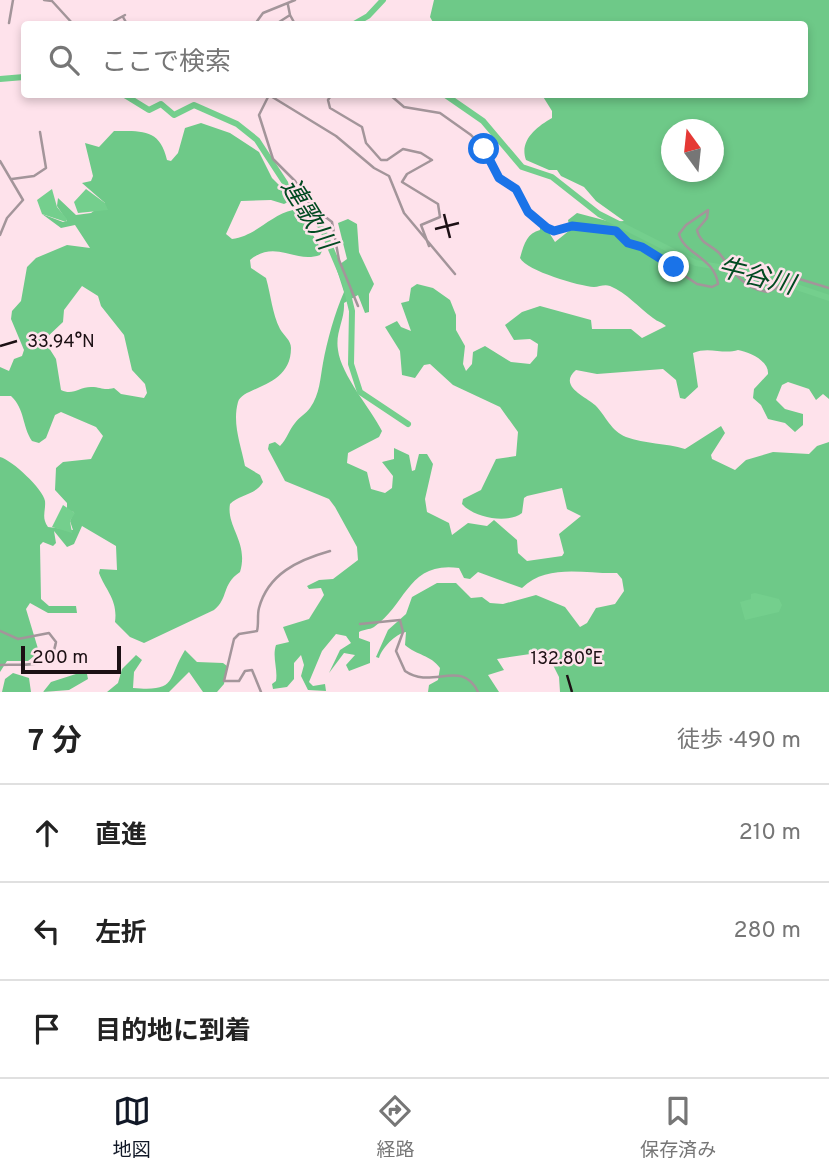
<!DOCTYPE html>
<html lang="ja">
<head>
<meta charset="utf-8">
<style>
	body { margin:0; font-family:Overpass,"Noto Sans JP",sans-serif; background:#f2f2f2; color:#222 }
	.compass { position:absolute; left:661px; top:119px; width:63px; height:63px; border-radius:50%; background:#fff; box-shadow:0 4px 10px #0003; rotate:345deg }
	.scale { position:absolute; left:21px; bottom:18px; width:100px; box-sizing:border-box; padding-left:7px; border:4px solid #1c1014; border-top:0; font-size:19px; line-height:24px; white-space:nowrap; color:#1c1014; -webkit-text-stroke:5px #fee2eb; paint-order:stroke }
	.stop { position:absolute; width:21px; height:21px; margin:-16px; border:5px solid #1a73e8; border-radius:50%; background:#fff }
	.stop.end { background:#1a73e8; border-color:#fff; box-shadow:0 2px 7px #0008 }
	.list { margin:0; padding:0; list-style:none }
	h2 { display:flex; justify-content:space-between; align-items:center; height:91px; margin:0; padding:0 28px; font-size:30px }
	h2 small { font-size:23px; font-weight:400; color:#767676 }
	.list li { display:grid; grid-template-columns:46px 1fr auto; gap:21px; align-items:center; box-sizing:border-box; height:98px; padding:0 28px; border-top:2px solid #e0e0e0 }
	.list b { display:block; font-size:26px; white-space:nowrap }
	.list em { font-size:23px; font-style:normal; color:#767676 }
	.icon { flex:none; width:38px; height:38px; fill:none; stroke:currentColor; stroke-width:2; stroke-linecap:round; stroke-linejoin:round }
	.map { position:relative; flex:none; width:829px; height:692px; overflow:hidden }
	.search { position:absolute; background:#fff; box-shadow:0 4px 10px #0003; left:21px; right:21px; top:21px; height:77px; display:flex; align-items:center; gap:18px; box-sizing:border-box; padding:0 24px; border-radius:7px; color:#767676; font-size:26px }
	.sheet { height:385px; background:#fff }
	nav { display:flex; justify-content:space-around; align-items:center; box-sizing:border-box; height:98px; border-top:2px solid #e0e0e0; background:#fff; font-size:19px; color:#767676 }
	nav a { display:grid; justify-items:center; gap:4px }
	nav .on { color:#111827 }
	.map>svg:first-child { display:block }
</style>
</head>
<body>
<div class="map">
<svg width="829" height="692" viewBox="0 0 829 692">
	<rect width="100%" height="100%" fill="#fee2eb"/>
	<path fill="#6ec988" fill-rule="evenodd" d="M434 0H829V399L823 394 816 400 809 389 788 382 782 385 776 400 785 409 803 414V425L795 432 785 423 768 419 761 405 753 398 754 389 768 374C769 361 750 352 738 350 723 355 709 346 693 353L698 387 685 399 680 398 676 380 663 369 597 374 576 370C557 386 587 397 595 405 606 416 611 431 626 437 645 444 666 443 685 449L721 426 725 433 711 455 712 459 735 470 746 460 773 452 809 454 817 446 829 442V692H560L559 677 550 659 537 653 497 659 504 670 488 675 499 692H428L429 685 438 680 440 668C431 655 416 655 405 645L406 632C395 634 382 648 379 658L376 657 388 630 406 614 412 597 437 583H456L471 598 482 597 490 603 503 604 536 595 565 607 580 627 587 623 596 608 615 604 624 591 622 579 617 573C585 574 547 563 522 588L478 572 470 579 464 578 459 568C408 561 407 604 374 627 369 630 364 629 359 632V638L370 642V663L349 671 346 665 355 655 344 653 329 673 340 650 351 643 346 636 336 634 322 651 309 682 313 686 325 684 326 691 308 690 301 676 304 665 301 655 294 663V679L287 687 273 689 272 684 276 681C278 669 272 657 276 645L289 642 283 627 309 619 324 595 321 588 309 589 307 586 319 580 333 579 358 560 357 547 335 507 329 499 285 481 268 449 269 444 275 442 280 446C287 439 289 430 295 423 299 417 306 414 310 408 320 394 320 379 323 363 327 341 335 312 344 292L336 267 347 259 338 223 348 219 357 224 359 252 374 284 369 294V312L365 313 358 295 344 303C345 320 335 332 338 350 341 375 371 409 382 431L379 437 348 453 347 463 367 472 371 489 385 493 392 488 393 476 382 462 394 459V448L409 455 412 471 415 470 419 454H427L433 464 425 499 427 512 449 523 452 535 468 523 487 526 494 520 517 540 518 553 527 561 562 556 564 553 559 534 581 516 567 509 562 488 527 496 524 498 522 513C508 524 474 518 462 504L463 499 481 490 496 459 516 456 518 432 500 407 453 385 430 364 424 365 415 378 402 375 400 351 385 327 397 321 401 327 411 331 401 303 409 301 411 288 417 284 433 288 450 300 456 315V330L465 346 463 364 466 371 472 364 473 352 485 346 511 362 530 364 537 356 538 344 530 339 514 340 505 325 522 312 540 306 591 320 592 329H631L642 338 666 326C662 322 658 322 653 318 639 308 627 293 610 286 604 284 599 287 594 287 579 286 527 271 520 258 524 244 527 233 540 230V223H543L555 242 570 230 568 220 577 213 611 222 624 221 596 201 584 187 561 176 557 170H549L526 160C519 141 536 127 552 118V111L542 95 804 94V24H434L430 17ZM672 130H714V172H672Z
		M201 123 230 133 259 152 272 178 289 195 288 202 284 204 271 200 241 201 226 234 232 239C256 236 270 215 293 210L304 219 322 251 320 255C295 264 276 239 250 260L251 268 266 278C271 295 272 313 280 329 284 336 291 340 291 348 291 388 243 386 238 402 232 424 241 445 245 466L260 475 263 482C256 495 240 494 230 504 226 527 249 542 240 572 221 585 229 598 214 610L144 643 130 637 115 622C118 600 106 591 99 573L100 569 117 570 116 546 82 526 74 544 67 547 54 531 56 543 53 546 43 542 40 545 41 599 49 606H76L77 613H48L30 603 26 609 39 652 28 661H7L0 672V457C12 460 43 489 45 501 46 511 41 517 48 527L73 530 70 521 74 512 67 511V503L55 490 56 468 63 462 91 459 103 436 96 427 61 412 55 415 46 438 39 443 32 441C22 426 25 409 11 396H0V367L9 371 14 359 22 356 24 350 11 319 12 311 21 301 27 267 36 258 67 245 90 248 75 225 61 228 42 214 63 222 67 221 57 206 58 198 76 215 91 213 105 203 82 183 91 181 93 176 85 143 99 147 114 131C143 131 160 129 167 160L171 161 178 153 185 128ZM82 286 98 296 101 306 124 335 132 370 145 384 147 393 144 398 121 394 114 388C103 391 102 387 91 387 79 387 73 396 61 390L56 359 44 340 63 322 64 310Z
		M185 650 197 662 223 663 227 666 224 684 217 692H203L189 672 169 692H107L118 683 122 669 136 655 142 660 134 672 133 688C178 692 167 679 185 650Z
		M13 673 29 678 31 692H2L5 679Z
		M79 673 87 674 88 679 69 690 43 692 51 682Z"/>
	<path fill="#74cf8d" d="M52 189 57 207 67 219 66 222 42 214 37 200Z
		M86 189 105 203 108 210 78 213 74 202Z
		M63 505 75 513 70 521 72 533 52 527Z
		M755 593 779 599 782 605 779 612 745 620 740 602 751 599V594Z"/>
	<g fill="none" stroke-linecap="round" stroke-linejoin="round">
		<path stroke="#74cf8d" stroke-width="6" d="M354 24 368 16 383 0
			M0 79 24 77
			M123 94 149 110 161 104 174 115 194 105 237 124 257 140 287 186 322 228 345 282 352 311 351 364 360 392 408 424
			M444 94 483 121 522 167 552 177 599 214 696 263 758 274 829 298"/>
		<path stroke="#a3959a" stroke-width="2.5" d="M44 0 52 1 73 24
			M290 15 295 24
			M123 17 127 24
			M114 21 125 15
			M9 23 13 0
			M255 24 263 13 295 0
			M276 24 290 15 288 5
			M332 94 328 100 330 108 362 127 366 143 381 160H387L403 149 421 153 432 160 407 174 402 182 438 204 440 217 421 225 429 246
			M389 94 404 107 440 113 471 135 484 149 499 178 516 189 528 212 551 230 572 226 616 231 628 244 642 247 697 284 712 287 718 284C715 258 684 254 679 234L686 225 708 210 707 218 697 230C700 244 712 245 720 254 733 272 744 289 768 292L796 278 829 288
			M269 95 336 136 374 168 389 176 404 213 455 274
			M269 95 259 115 273 159 295 181 311 206 332 222 339 260 358 306
			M0 161 23 200 7 218 0 235
			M12 179 34 176 46 168 40 132
			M360 624 400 620 403 632 396 651 405 671C432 690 462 658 478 692
			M0 631 18 639 49 633 56 642C52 672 21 663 0 665
			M261 692 252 670 245 671 239 681H224L234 639 239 634 257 631C259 623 257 615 259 608 268 574 298 560 330 551"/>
	</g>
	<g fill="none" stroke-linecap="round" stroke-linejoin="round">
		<path stroke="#1a73e8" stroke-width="9" d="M484 149 499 178 516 189 528 212 547 228 554 231 572 226 616 231 628 243 642 247 674 267"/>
	</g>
	<path fill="none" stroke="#1c1014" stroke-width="2.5" d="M444 214 450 238M435 229 459 223M0 346 17 341M567 675 572 692"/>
	<g text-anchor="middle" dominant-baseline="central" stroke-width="5" stroke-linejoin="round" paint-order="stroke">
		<g font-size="26" font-style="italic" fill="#014a21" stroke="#fee2eb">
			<text transform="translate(307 215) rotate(58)">連歌川</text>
			<text transform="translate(756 278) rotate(14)">牛谷川</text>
		</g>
	</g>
	<g font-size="18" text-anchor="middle" fill="#1c1014" stroke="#fee2eb" stroke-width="5" stroke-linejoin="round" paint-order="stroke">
		<text x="61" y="347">33.94°N</text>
		<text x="567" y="664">132.80°E</text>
	</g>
</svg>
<svg class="compass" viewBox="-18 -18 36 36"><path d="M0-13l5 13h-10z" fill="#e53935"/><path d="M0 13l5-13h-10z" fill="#767676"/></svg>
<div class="scale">200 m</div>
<div class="stop" style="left:484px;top:149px"></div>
<div class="stop end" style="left:674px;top:267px"></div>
<div class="search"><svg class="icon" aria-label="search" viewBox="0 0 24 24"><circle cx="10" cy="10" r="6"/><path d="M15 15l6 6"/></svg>ここで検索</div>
</div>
<section class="sheet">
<h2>7 分<small>徒歩 · 490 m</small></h2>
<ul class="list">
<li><svg class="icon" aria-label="ahead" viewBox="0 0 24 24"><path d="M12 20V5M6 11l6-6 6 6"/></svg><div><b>直進</b></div><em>210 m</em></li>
<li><svg class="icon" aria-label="left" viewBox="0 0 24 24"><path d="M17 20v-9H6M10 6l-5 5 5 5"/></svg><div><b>左折</b></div><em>280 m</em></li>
<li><svg class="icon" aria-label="arrive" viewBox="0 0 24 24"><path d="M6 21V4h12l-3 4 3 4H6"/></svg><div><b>目的地に到着</b></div></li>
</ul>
</section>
<nav>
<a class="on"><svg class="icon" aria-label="map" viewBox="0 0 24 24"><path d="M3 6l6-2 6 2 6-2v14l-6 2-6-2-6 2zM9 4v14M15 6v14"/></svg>地図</a>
<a><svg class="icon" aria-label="directions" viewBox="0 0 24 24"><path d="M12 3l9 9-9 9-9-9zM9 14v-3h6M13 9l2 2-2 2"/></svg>経路</a>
<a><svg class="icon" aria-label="saved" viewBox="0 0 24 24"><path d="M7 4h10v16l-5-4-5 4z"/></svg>保存済み</a>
</nav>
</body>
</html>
